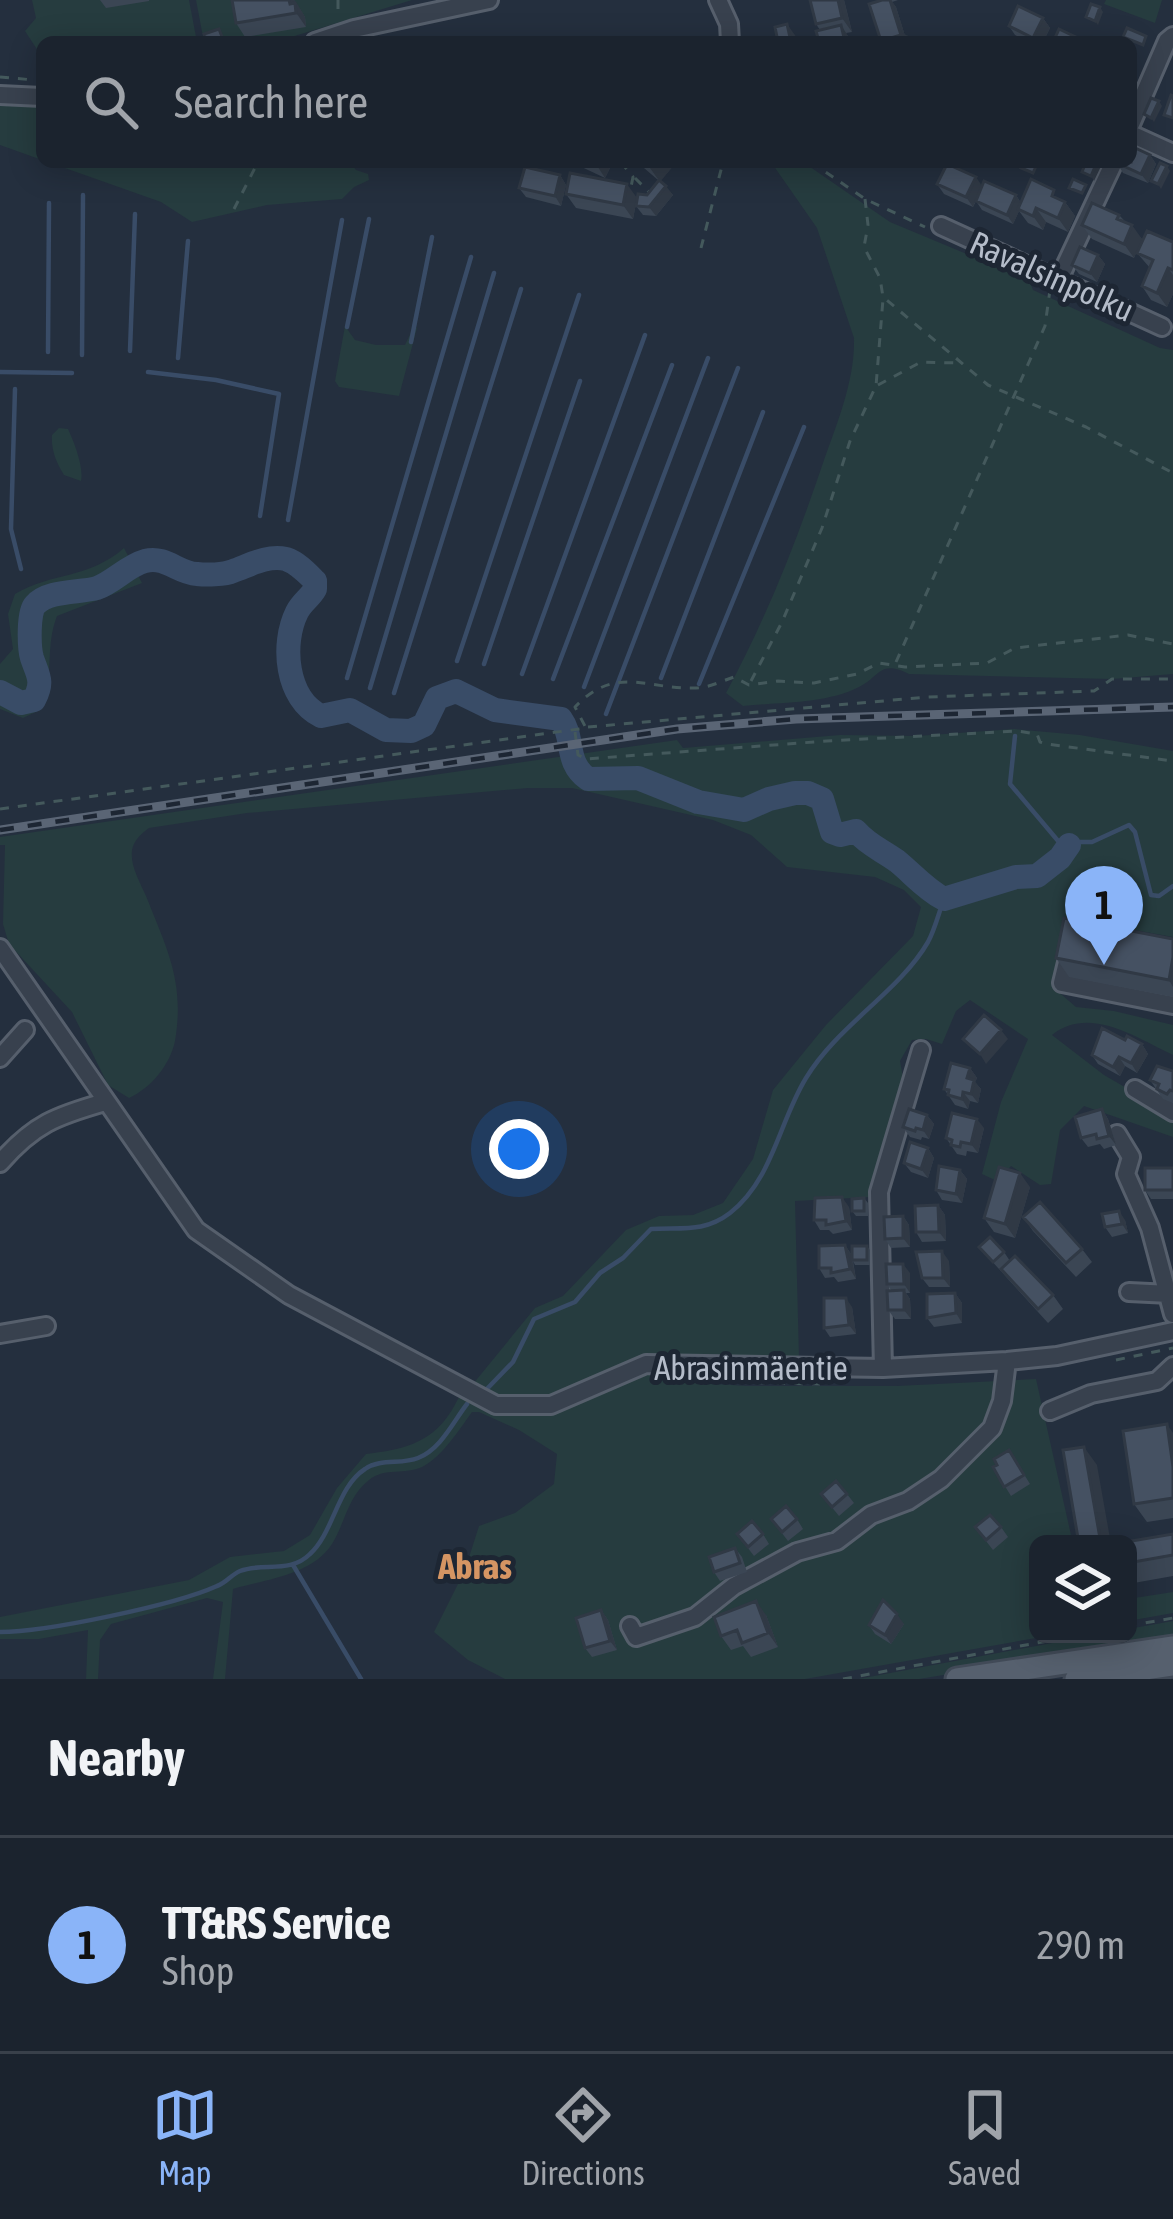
<!DOCTYPE html>
<html lang="en">
<head>
<meta charset="utf-8">
<style>
	body { margin:0; font-family:"Asap Condensed",sans-serif; background:#242b36; color:#f1f3f6 }
	.controls { position:absolute; right:36px; bottom:36px; display:grid; overflow:hidden; border-radius:18px; box-shadow:0 6px 30px #0003 }
	.controls button { width:108px; height:108px; display:grid; place-items:center; padding:0; border:0; border-bottom:3px solid #39404a; background:#1b232e; color:#f1f3f6; font:60px sans-serif }
	.you { position:absolute; left:519px; top:1149px; width:42px; height:42px; margin:-30px; border:9px solid #fff; border-radius:50%; background:#1a73e8; box-shadow:0 0 0 18px #1a73e833 }
	.badge { display:grid; place-items:center; width:78px; height:78px; border-radius:50%; background:#8ab4f8; color:#111; font-size:39px; font-weight:700 }
	.pin { position:absolute; translate:-50% -99px; filter:drop-shadow(0 3px 6px #0008) }
	.pin::after { content:''; position:absolute; top:63px; width:42px; height:36px; background:inherit; clip-path:polygon(0 0,100% 0,50% 100%) }
	.list { margin:0; padding:0; list-style:none }
	h2 { display:flex; justify-content:space-between; align-items:center; height:156px; margin:0; padding:0 48px; font-size:51px }
	h2 small { font-size:39px; font-weight:400; color:#a0a4aa }
	.list li { display:grid; grid-template-columns:78px 1fr auto; gap:36px; align-items:center; box-sizing:border-box; height:216px; padding:0 48px; border-top:3px solid #39404a }
	.list b { display:block; font-size:45px; white-space:nowrap }
	.list p { margin:0; font-size:39px; white-space:nowrap; color:#a0a4aa }
	.list em { font-size:39px; font-style:normal; color:#a0a4aa }
	.icon { flex:none; width:66px; height:66px; fill:none; stroke:currentColor; stroke-width:2; stroke-linecap:round; stroke-linejoin:round }
	.map { position:relative; flex:none; width:1173px; height:1679px; overflow:hidden }
	.search { position:absolute; background:#1b232e; box-shadow:0 6px 30px #0003; left:36px; right:36px; top:36px; height:132px; display:flex; align-items:center; gap:30px; box-sizing:border-box; padding:0 42px; border-radius:18px; color:#a0a4aa; font-size:45px }
	.sheet { height:372px; background:#1b232e }
	nav { display:flex; justify-content:space-around; align-items:center; box-sizing:border-box; height:168px; border-top:3px solid #39404a; background:#1b232e; font-size:33px; color:#a0a4aa }
	nav a { display:grid; justify-items:center; gap:6px }
	nav .on { color:#8ab4f8 }
	.map>svg:first-child { display:block }
</style>
</head>
<body>
<div class="map">
<svg width="1173" height="1679" viewBox="0 0 1173 1679">
	<rect width="100%" height="100%" fill="#242f3e"/>
	<path fill="#263c3f" d="M32 0H189L197 42H42V57L25 31 36 18Z
		M196 0H412L275 42H204Z
		M1106 0H1162L1155 23 1104 4Z
		M0 105 42 106V160L0 145Z
		M48 162H293L328 168 334 162H350L356 170 368 174 369 180 354 187 342 199 267 205 192 222 161 202Z
		M771 162H803L890 222 1029 280 1033 290 1160 348 1173 350V674L1112 679 909 674C879 659 880 677 859 687 826 704 780 702 743 706L726 693C766 619 796 543 823 463 837 423 855 381 854 338L817 228Z
		M345 326 355 340 376 345H405L414 326 417 328 399 396 339 387 335 381Z
		M59 428 68 429C74 442 84 467 81 481L64 475C56 462 51 450 52 435Z
		M124 548 142 583 57 616C45 646 54 678 42 709L23 718 0 709V664L13 649 8 614 15 594C52 572 89 579 124 548Z
		M1014 729 1080 735 1173 751V937L1074 919 1055 989 1076 1007 1114 1011 1173 1025V1055C1136 1038 1090 1005 1052 1035L1104 1075 1173 1115V1137L1084 1106 1060 1130 1051 1184 1040 1185 1011 1166 997 1181 982 1174 1001 1102 1028 1039 970 1000 956 1011 942 1044 926 1039 912 1040 900 1061 905 1088 871 1197 795 1201 799 1358 671 1356V1369L892 1374V1378L671 1375 670 1381 746 1386H897L1036 1379 1073 1544H1038V1634H1059L805 1679H505L468 1660 434 1632 465 1570 479 1526 515 1513 554 1484 557 1454 519 1430 479 1412H472C459 1430 442 1457 422 1467 405 1475 385 1467 369 1480 348 1496 345 1523 332 1544 312 1575 267 1579 233 1589L225 1679H213L223 1602 207 1598 111 1624 100 1640 98 1679H86L88 1630 39 1639H0V1617L189 1580 230 1557 284 1551 310 1535 337 1488 366 1454C400 1450 430 1444 450 1413 459 1400 458 1393 473 1384L535 1308 563 1296 626 1230 659 1216 693 1215 723 1203 753 1159 773 1090 826 1025 913 936 921 907 904 890 875 877 787 867 751 835 713 820 572 788H528L247 813 149 828C141 834 134 840 132 850 130 866 140 882 146 896 167 949 185 982 175 1041 170 1065 151 1088 129 1098L108 1085 72 1012 9 944 3 924 5 845H0V837L677 740 683 748 840 735 917 736Z
		M1173 1592V1613L1128 1621V1599Z
		M1173 1621V1637L919 1679H858L1101 1634H1128V1629Z"/>
	<g fill="none" stroke-linecap="round" stroke-linejoin="round">
		<path stroke="#394c67" stroke-width="4.5" d="M347 327 369 219
			M411 342 432 237
			M130 351 135 214
			M48 352 49 203
			M82 355 83 195
			M178 358 188 241
			M0 372 72 373
			M148 372 216 380 279 394 260 516
			M15 389 11 529 21 569
			M288 520 342 220
			M457 661 579 295
			M484 664 580 381
			M522 674 645 335
			M347 678 471 257
			M661 678 763 412
			M553 679 672 365
			M699 684 804 427
			M584 687 708 358
			M370 688 494 273
			M394 693 521 289
			M606 714 738 368
			M1015 736 1010 784 1059 842H1092L1129 825 1135 832 1151 895 1159 896 1173 886
			M482 1394 513 1362 534 1319 575 1302 600 1273 623 1258 651 1229C681 1227 704 1233 730 1213 773 1179 779 1122 806 1078 838 1025 899 992 928 942 935 929 939 912 944 899
			M293 1565 361 1679
			M0 1632C46 1632 175 1605 217 1586 226 1583 231 1575 240 1571 263 1562 290 1574 310 1554 334 1532 337 1487 365 1469 381 1458 401 1465 418 1458 441 1449 453 1422 467 1404"/>
		<path stroke="#394c67" stroke-width="24" d="M0 692 21 703 34 700C44 681 38 676 32 658 29 648 28 612 35 605 48 590 79 593 97 588 114 582 127 566 145 561 167 556 177 573 197 574 206 575 224 575 233 571 250 565 267 555 286 559 298 563 307 573 315 581V589C310 598 302 602 297 612 281 644 286 699 321 716L350 710 386 730 411 731 424 725 437 698 456 691 495 710 561 719C575 738 564 762 588 779L638 778 698 802 744 810 769 799 795 793H808L822 799 832 832 840 835 856 831C868 845 882 850 897 861 913 874 925 889 944 899L1016 877 1037 876 1060 858 1069 845"/>
		<g stroke="#565f6c" stroke-width="22">
			<path id="minor" d="M718 0 729 24 730 42
				M315 42 354 29 489 0
				M0 95 42 97
				M1131 124 1167 41 1173 36
				M1131 134 1173 153
				M941 226 1162 327
				M1059 279 1114 162
				M0 948 196 1230 289 1295 496 1405H551L646 1364 883 1368 1007 1361 1057 1356 1173 1331
				M1069 954 1062 983 1173 1005
				M0 1058 25 1030
				M1135 1089 1173 1112
				M1117 1134 1131 1157 1126 1174 1150 1228 1173 1314
				M0 1163C34 1124 56 1116 105 1102
				M1129 1292 1170 1294
				M0 1334 46 1326
				M883 1368 879 1192 921 1050
				M1050 1411 1091 1394 1157 1381 1173 1366
				M630 1626 636 1637 695 1617 734 1586 797 1552 837 1541 871 1515 908 1501 941 1479 992 1428 1002 1401 1007 1361"/>
		</g>
		<g stroke="#414a57" stroke-width="27">
			<path id="major" d="M957 1679 1173 1647
				M1076 1679 1173 1665"/>
		</g>
		<path stroke="#44595c" stroke-width="3" stroke-dasharray="9 9" stroke-linecap="butt" d="M338 0V16
			M286 42 298 37
			M0 77 34 80
			M621 162 633 177 630 192
			M811 162 865 199 925 227
			M635 178 649 192
			M865 199 868 225 864 247 880 278 883 297 988 385 1086 427 1173 473
			M234 209 258 162
			M701 248 723 162
			M878 385 921 362 958 363
			M896 662 1045 326 1050 290
			M751 681 782 622 822 528 850 441 876 386 883 299
			M588 727 928 697 1094 691 1112 679H1173
			M575 732 578 755 586 759 827 741 1017 731 1037 734 1040 742 1047 744 1173 761
			M0 809 586 728 575 707C616 664 647 690 696 688 708 688 722 681 734 677L749 685 778 681 814 683 857 674 879 663 905 667 987 663 1015 648 1128 635 1173 644
			M1116 1360 1173 1348
			M722 1382 820 1384
			M1128 1626 1173 1618
			M843 1679 1085 1634"/>
		<use href="#minor" stroke="#38414e" stroke-width="16"/>
		<use href="#major" stroke="#56606e" stroke-width="21"/>
		<g stroke="#5a6575" stroke-width="9">
			<path id="rail" d="M0 830 677 729 796 719 1173 707"/>
		</g>
		<use href="#rail" stroke="#1d2633" stroke-width="4.5" stroke-dasharray="14" stroke-linecap="butt"/>
	</g>
	<path fill="#3b4654" d="M100 0H149V1L106 8Z
		M232 0H294L305 17 306 27 245 37 236 23Z
		M810 0H844L852 32 846 33 851 42H819L820 30 816 24Z
		M879 0H898L892 2 896 7 905 36 918 42H881L869 4Z
		M1043 18 1050 28 1043 42H1030L1015 35 1009 26Z
		M1150 155 1156 164 1148 183 1123 173 1117 163Z
		M571 162H613L605 178Z
		M637 162H672L674 165 660 181 673 195 656 216 643 215 636 206 658 180Z
		M560 175 566 185 561 206 526 197 519 188Z
		M937 184 982 186 1016 195 1021 203 1062 201 1065 202 1075 216 1068 232 1046 222 1043 230 1028 223 1019 211 1013 224 982 210 976 201 973 207 944 194Z
		M566 194 637 198 633 219 576 208Z
		M1119 215 1142 239 1134 258 1092 239 1082 225Z
		M1173 242V294L1167 307 1151 300 1142 286 1150 268 1137 253Z
		M1098 255 1105 264 1097 282 1079 274 1072 265Z
		M1173 939V997L1069 977 1056 958Z
		M1125 1040 1142 1044 1148 1054 1137 1073 1125 1066 1120 1076 1098 1064 1092 1055Z
		M970 1068 977 1078 975 1082 981 1089 978 1103 970 1101 968 1109 955 1105 944 1089Z
		M1173 1071V1103L1163 1099 1150 1080Z
		M1102 1109 1108 1119 1116 1145 1104 1149 1100 1144 1088 1147 1081 1138Z
		M927 1115 934 1124 929 1139 922 1137 921 1140 910 1137 903 1127Z
		M984 1128 978 1153 967 1151 966 1156 957 1154 946 1138Z
		M928 1148 934 1158 928 1178 911 1172 904 1163Z
		M1173 1168V1199H1151L1145 1190Z
		M960 1170 967 1179 962 1203 942 1200 936 1190Z
		M1030 1187 1015 1238 994 1232 984 1218Z
		M864 1198 868 1203V1216H856L852 1211Z
		M938 1205 945 1215 946 1241 922 1242 916 1232Z
		M849 1207 852 1230 833 1234 829 1230H820L814 1220Z
		M903 1216 909 1225 910 1247 891 1248 885 1239Z
		M1023 1217 1082 1249 1092 1262 1076 1277 1033 1231Z
		M1125 1220 1128 1233 1112 1237 1105 1227Z
		M845 1245 851 1254 867 1246 870 1250V1265H855L853 1261 856 1279 838 1282 834 1277 825 1278 819 1268Z
		M979 1247 1004 1252 1010 1261 1053 1295 1063 1309 1048 1323Z
		M949 1261 950 1287H929L922 1278Z
		M910 1273V1293H906L910 1299 911 1319H895L888 1310 891 1290 887 1284Z
		M955 1293 962 1303V1323L934 1327 927 1318Z
		M852 1307 856 1334 830 1337 824 1328Z
		M1173 1433V1518L1147 1522 1134 1504Z
		M1009 1450 1030 1484 1011 1496 993 1467 997 1465Z
		M821 1494H847L854 1503 839 1516Z
		M771 1519H797L803 1529 788 1541Z
		M975 1527H1001L1008 1537 993 1550Z
		M737 1534H763L769 1544 754 1556Z
		M1173 1534V1576L1128 1584V1544Z
		M735 1548 742 1557 747 1572 720 1581 714 1572Z
		M601 1610 608 1620 617 1650 592 1657 585 1648Z
		M766 1615 778 1647 751 1657 743 1646 731 1650 721 1636Z
		M904 1624 891 1644 875 1634 869 1625Z"/>
	<path fill="#303945" d="M289 0H294L298 5 305 17 306 27 290 4Z
		M838 0H844L852 32 842 18Z
		M891 0 896 7 907 42 901 35Z
		M1100 7 1103 12 1098 25 1095 21Z
		M1043 18 1050 28 1043 42H1036L1033 38Z
		M787 24 797 38 798 42H791Z
		M841 25 850 39 851 42H845Z
		M1131 51 1137 60 1131 74Z
		M1159 101 1162 106 1154 122 1151 118Z
		M1150 155 1156 164 1148 183 1141 174Z
		M597 162H613L605 178 596 164Z
		M655 162H672L674 165 660 182 650 168Z
		M1097 162H1103L1094 181 1091 176Z
		M1167 166 1170 171 1161 189 1158 184Z
		M560 175 566 185 561 206 555 196Z
		M976 177 982 186 973 207 966 197Z
		M627 184 637 198 633 219 623 205Z
		M666 186 673 195 656 216 649 207Z
		M1016 195 1022 205 1013 224 1007 215Z
		M1065 202 1075 216 1068 232 1058 218Z
		M1036 208 1046 222 1043 230 1033 216Z
		M1132 225 1142 239 1134 258 1124 244Z
		M1098 255 1105 264 1097 282 1090 273Z
		M1168 268 1173 275V294L1167 307 1157 293Z
		M1173 957V987L1169 980Z
		M1001 1030 1008 1039 986 1064 980 1054Z
		M1142 1044 1148 1054 1137 1073 1131 1063Z
		M1119 1057 1125 1066 1120 1076 1113 1067Z
		M970 1068 977 1078 975 1082 981 1089 978 1103 971 1094 967 1078Z
		M963 1092 970 1101 968 1109 962 1099Z
		M1102 1109 1108 1119 1116 1145 1109 1136Z
		M927 1115 934 1124 929 1139 923 1130Z
		M977 1119 984 1128 978 1153 971 1144Z
		M928 1148 934 1158 928 1178 921 1169Z
		M960 1170 967 1179 962 1203 956 1194Z
		M1020 1173 1030 1187 1015 1238 1005 1224Z
		M842 1197 849 1207 852 1230 846 1221Z
		M938 1205 945 1215 946 1241 939 1232Z
		M1119 1211 1125 1220 1128 1233 1122 1224Z
		M903 1216 909 1225 910 1247 903 1238Z
		M845 1245 851 1254 856 1279 850 1269Z
		M942 1251 949 1261 950 1287 943 1278Z
		M903 1264 910 1273V1293L904 1284Z
		M904 1290 910 1299 911 1319 904 1310Z
		M955 1293 962 1303V1323L956 1313Z
		M846 1298 852 1307 856 1334 849 1325Z
		M1167 1424 1173 1433V1467Z
		M1084 1447 1097 1465 1111 1544H1101Z
		M756 1601 766 1615 778 1647 768 1633Z
		M601 1610 608 1620 617 1650 610 1641Z
		M897 1614 904 1624 891 1644 885 1635Z"/>
	<path fill="#455162" stroke="#303945" stroke-width="3" d="M232 0H289L290 4 295 3 296 13 236 23Z
		M810 0H838L842 18 816 24Z
		M882 0H890L901 35 881 41 869 4Z
		M1091 4 1100 7 1095 21 1086 17Z
		M1018 6 1043 18 1033 38 1009 26Z
		M787 24 791 42H778L775 27Z
		M841 25 845 42H819L816 31Z
		M1127 28 1146 36 1143 45 1123 37Z
		M219 29 224 42H207L204 34Z
		M1059 29 1082 40V42H1053Z
		M903 35 918 42H900Z
		M1171 95 1173 96V118L1164 115Z
		M1151 98 1159 101 1151 118 1144 114Z
		M1131 146 1150 155 1141 174 1117 163 1131 162Z
		M1024 162 1037 164 1033 173 1021 168Z
		M1086 162H1097L1091 176 1082 172Z
		M1160 163 1167 166 1158 184 1151 181Z
		M947 164 976 177 966 197 937 184Z
		M525 167 560 175 555 196 519 188Z
		M570 173 627 184 623 205 566 194Z
		M1031 179 1054 190 1052 196 1065 202 1058 218 1036 208 1033 216 1018 209Z
		M1073 179 1086 185 1082 193 1069 188Z
		M659 180 666 186 649 207 636 206 638 194 647 195Z
		M984 181 1016 195 1007 215 976 201Z
		M1092 203 1119 215 1117 219 1132 225 1124 244 1082 225Z
		M1147 231 1173 242V270L1168 268 1157 293 1142 286 1153 260 1137 253Z
		M1080 247 1098 255 1090 273 1072 265Z
		M1064 918 1173 939V957L1169 980 1056 958Z
		M984 1015 1001 1030 980 1054 963 1039Z
		M1102 1028 1125 1040 1127 1036 1142 1044 1131 1063 1119 1057 1113 1067 1092 1055Z
		M951 1063 970 1068 967 1078 974 1080 971 1094 963 1092 962 1099 948 1095 949 1090 944 1089Z
		M1157 1066 1173 1071V1091L1170 1090 1167 1094 1157 1089 1159 1084 1150 1080Z
		M909 1109 927 1115 923 1130 916 1128 915 1131 903 1127Z
		M1102 1109 1109 1136 1097 1139 1096 1134 1081 1138 1075 1117Z
		M952 1113 977 1119 971 1144 961 1142 960 1147 951 1145 952 1140 946 1138Z
		M910 1142 928 1148 921 1169 904 1163Z
		M939 1166 960 1170 956 1194 936 1190Z
		M999 1167 1020 1173 1005 1224 984 1218Z
		M1145 1168H1173V1190H1145Z
		M842 1197 846 1221 826 1225V1220H814L815 1198Z
		M864 1198V1211H852V1199Z
		M1040 1202 1082 1249 1066 1263 1023 1217Z
		M938 1205 939 1232H916L915 1206Z
		M1119 1211 1122 1224 1105 1227 1102 1214Z
		M903 1216V1238L885 1239 884 1217Z
		M990 1237 1004 1252 993 1262 979 1247Z
		M845 1245 850 1269 831 1273V1268H819V1246Z
		M852 1246H867V1260H852Z
		M942 1251 943 1278H922L916 1252Z
		M1015 1256 1053 1295 1038 1309 1001 1269Z
		M886 1264H903L904 1284H887Z
		M904 1290V1310H888L887 1291Z
		M955 1293 956 1313 927 1318V1294Z
		M824 1298H846L849 1325 824 1328Z
		M1167 1424 1173 1467V1498L1134 1504 1123 1431Z
		M1084 1447 1101 1544H1079L1063 1450Z
		M1009 1450 1024 1475 1004 1487 993 1467 997 1465 994 1459Z
		M836 1481 847 1494 832 1507 821 1494Z
		M786 1506 797 1519 782 1532 771 1519Z
		M990 1515 1001 1527 986 1540 975 1527Z
		M752 1521 763 1534 748 1547 737 1534Z
		M1173 1534V1555L1128 1563V1544H1114Z
		M735 1548 740 1563 714 1572 709 1557Z
		M883 1600 897 1614 885 1635 869 1625Z
		M756 1601 768 1633 742 1643 737 1630 721 1636 714 1617Z
		M601 1610 610 1641 585 1648 576 1618Z"/>
	<g text-anchor="middle" dominant-baseline="central" stroke-width="10" stroke-linejoin="round" paint-order="stroke">
		<g font-size="33" fill="#b4bcc9" stroke="#1d2633">
			<text transform="translate(1052 276) rotate(24)">Ravalsinpolku</text>
			<text x="751" y="1368">Abrasinmäentie</text>
		</g>
		<g font-size="36" font-weight="bold" fill="#d59563" stroke="#1d2633">
			<text x="475" y="1566">Abras</text>
		</g>
	</g>
</svg>
<div class="controls">
<button><svg class="icon" aria-label="layers" viewBox="0 0 24 24"><path d="M12 4l9 5-9 5-9-5zM3 14l9 5 9-5"/></svg></button>
</div>
<div class="you"></div>
<div class="pin badge" style="left:1104px;top:965px">1</div>
<div class="search"><svg class="icon" aria-label="search" viewBox="0 0 24 24"><circle cx="10" cy="10" r="6"/><path d="M15 15l6 6"/></svg>Search here</div>
</div>
<section class="sheet">
<h2>Nearby<small></small></h2>
<ul class="list">
<li><span class="badge">1</span><div><b>TT&amp;RS Service</b><p>Shop</p></div><em>290 m</em></li>
</ul>
</section>
<nav>
<a class="on"><svg class="icon" aria-label="map" viewBox="0 0 24 24"><path d="M3 6l6-2 6 2 6-2v14l-6 2-6-2-6 2zM9 4v14M15 6v14"/></svg>Map</a>
<a><svg class="icon" aria-label="directions" viewBox="0 0 24 24"><path d="M12 3l9 9-9 9-9-9zM9 14v-3h6M13 9l2 2-2 2"/></svg>Directions</a>
<a><svg class="icon" aria-label="saved" viewBox="0 0 24 24"><path d="M7 4h10v16l-5-4-5 4z"/></svg>Saved</a>
</nav>
</body>
</html>
